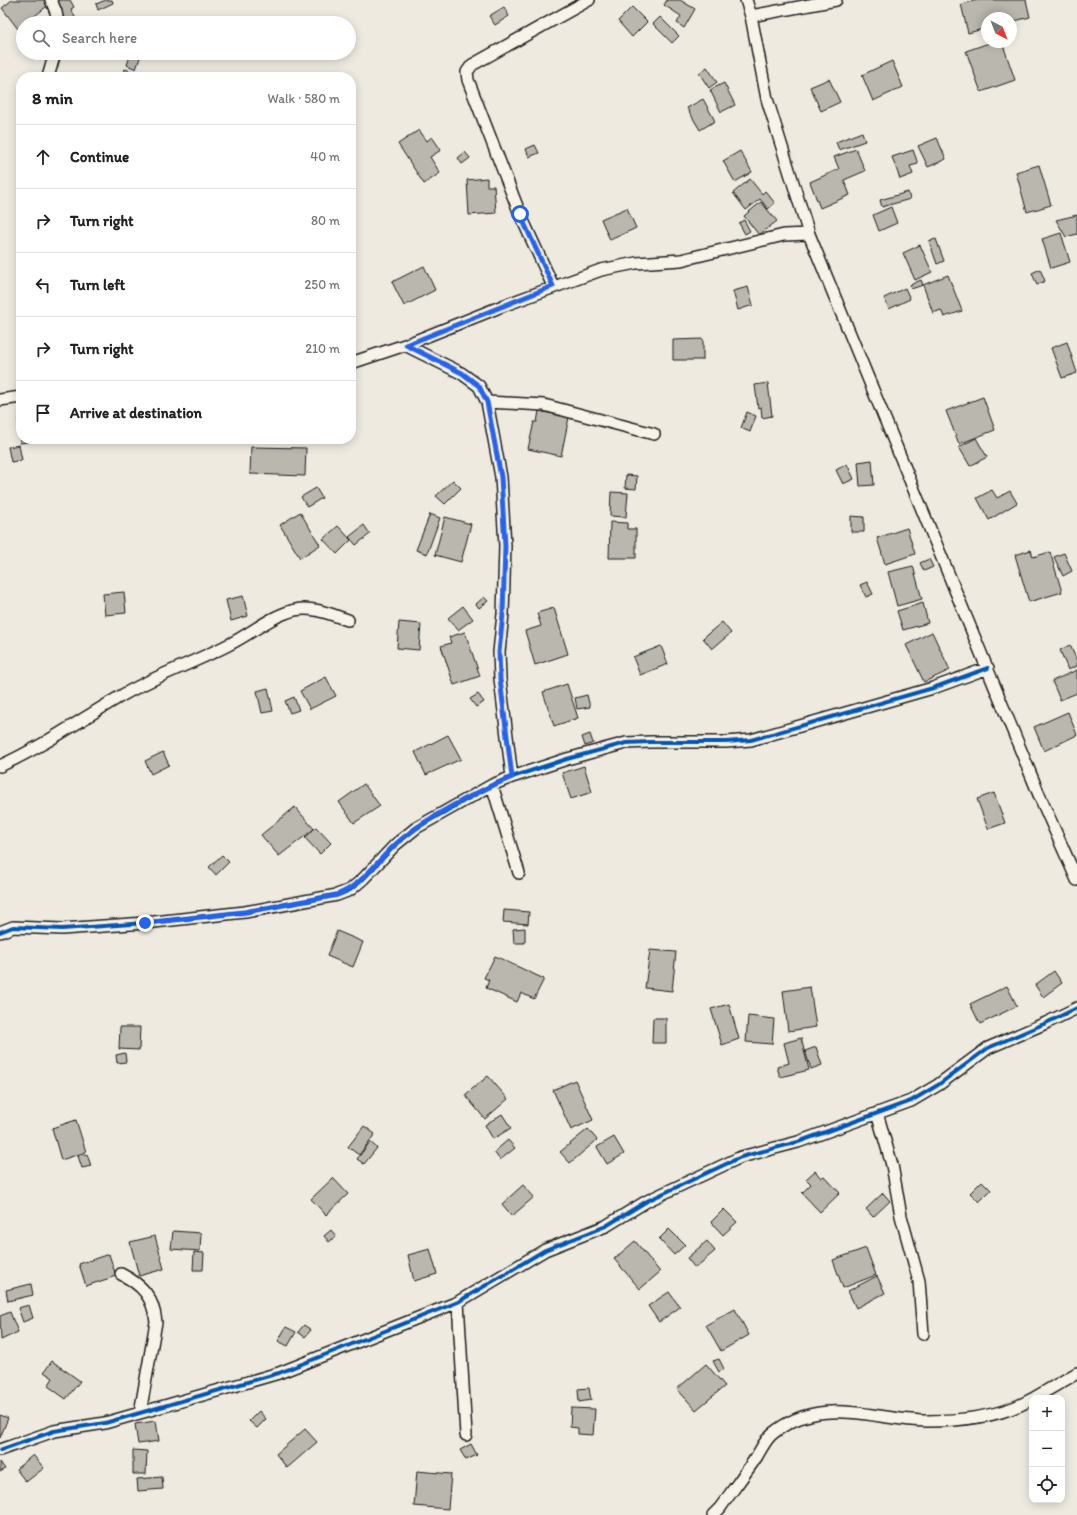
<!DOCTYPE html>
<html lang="en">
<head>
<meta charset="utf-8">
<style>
	body { margin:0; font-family:Itim,sans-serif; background:#f6f6f6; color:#222 }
	.controls { position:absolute; right:12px; bottom:12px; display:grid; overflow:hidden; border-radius:8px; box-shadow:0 2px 10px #0003 }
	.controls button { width:36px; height:36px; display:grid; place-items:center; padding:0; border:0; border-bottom:1px solid #e0e0e0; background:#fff; color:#222; font:20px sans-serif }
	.compass { position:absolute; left:981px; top:12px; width:36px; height:36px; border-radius:50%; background:#fff; box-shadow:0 2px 10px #0003; rotate:138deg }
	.stop { position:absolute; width:12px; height:12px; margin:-9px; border:3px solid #2563eb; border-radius:50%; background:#fff }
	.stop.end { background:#2563eb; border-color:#fff; box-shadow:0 1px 4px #0008 }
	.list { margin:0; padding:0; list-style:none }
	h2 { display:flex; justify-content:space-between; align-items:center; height:52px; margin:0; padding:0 16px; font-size:17px }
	h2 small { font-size:13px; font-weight:400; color:#767676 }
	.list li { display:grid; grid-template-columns:26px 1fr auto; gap:12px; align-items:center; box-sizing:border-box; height:64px; padding:0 16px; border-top:1px solid #e0e0e0 }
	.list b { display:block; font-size:15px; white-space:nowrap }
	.list em { font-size:13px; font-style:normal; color:#767676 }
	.icon { flex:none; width:22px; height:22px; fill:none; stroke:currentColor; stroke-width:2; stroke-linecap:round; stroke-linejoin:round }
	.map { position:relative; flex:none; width:1077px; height:1515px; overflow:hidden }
	.search { position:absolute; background:#fff; box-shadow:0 2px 10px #0003; left:16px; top:16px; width:340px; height:44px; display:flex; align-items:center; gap:10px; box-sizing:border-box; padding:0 14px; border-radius:22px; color:#767676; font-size:15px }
	.panel { position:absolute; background:#fff; box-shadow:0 2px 10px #0003; left:16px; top:72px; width:340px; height:372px; border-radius:16px }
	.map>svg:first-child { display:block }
</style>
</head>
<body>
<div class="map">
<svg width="1077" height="1515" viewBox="0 0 1077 1515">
	<rect width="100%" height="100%" fill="#eeeae0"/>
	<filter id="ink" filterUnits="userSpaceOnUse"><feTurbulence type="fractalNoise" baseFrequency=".025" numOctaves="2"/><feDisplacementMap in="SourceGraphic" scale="8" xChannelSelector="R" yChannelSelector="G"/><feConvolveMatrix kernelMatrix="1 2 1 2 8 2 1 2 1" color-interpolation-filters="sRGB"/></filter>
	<g filter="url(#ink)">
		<path fill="#bab7af" stroke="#1c1c1c" d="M12 0H49L51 3 26 23H23V25L18 29 2 8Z
			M54 0H70L74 7 71 9 75 17 67 23Z
			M106 0H112L113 3 98 10 96 4Z
			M667 0H680L695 9 684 28 677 23 681 16 664 5Z
			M978 0H1026L1030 17 1011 22V18H987V28L968 33 961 4Z
			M504 7 509 16 495 25 489 16Z
			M632 7 647 22 632 37 618 21Z
			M660 17 679 36 672 43 653 24Z
			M992 42H1002L1015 80 981 92 966 51Z
			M131 53 141 55 136 69 127 65Z
			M892 61 903 87 873 101 862 75Z
			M707 67 717 82 709 88 699 73Z
			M125 69 149 77H122Z
			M829 79 840 102 821 111 810 87Z
			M724 83 735 105 721 112 710 90Z
			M703 99 715 121 700 130 687 108Z
			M419 130 427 141 432 137 441 150 430 157 440 173 424 184 398 144Z
			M862 132 865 141 839 150 836 142Z
			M937 138 946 159 928 167 918 146Z
			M535 145 539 153 529 157 526 149Z
			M856 149 865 171 844 180 850 195 820 208 810 182 839 169 834 157Z
			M913 150 918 164 910 166 913 174 900 179 892 157Z
			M740 151 752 172 735 182 723 161Z
			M465 152 470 158 462 164 458 158Z
			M1039 165 1051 205 1027 212 1016 172Z
			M487 178V186H494L496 213 469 215 467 180Z
			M750 179 762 194 765 191 775 203 768 209 760 199 746 210 733 193Z
			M908 192 910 199 882 207 880 200Z
			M761 202 777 221 759 235 744 216Z
			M891 207 897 223 879 231 873 215Z
			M627 208 636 228 610 240 601 219Z
			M1077 215V234L1066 237 1056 220Z
			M744 220 750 231 745 234 739 223Z
			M1061 233 1070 262 1051 268 1042 239Z
			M936 239 944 261 937 264 929 241Z
			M920 245 932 272 915 280 903 253Z
			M424 266 435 290 404 306 392 282Z
			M1040 269 1045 281 1037 285 1032 273Z
			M948 275 962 311 944 317 941 310 933 313 923 285Z
			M921 280 923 285 911 289 910 285Z
			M748 287 753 305 738 310 733 291Z
			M905 288 910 299 889 309 884 298Z
			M703 339V360H673V340Z
			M1067 342 1077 373 1062 378 1051 348Z
			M768 383 772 416 762 418 761 407 758 408 755 385Z
			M983 397 995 430 959 444 946 411Z
			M539 411 569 417 561 456 528 449 534 422H537Z
			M747 412 756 416 750 432 741 428Z
			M18 419H21V439H36V441L20 443Z
			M976 438 987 457 970 466 959 447Z
			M238 439H248V441L239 443Z
			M19 445 22 460 11 462 8 447Z
			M251 447 306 448 305 476 250 474Z
			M872 460 874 485 860 486 858 462Z
			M847 464 854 479 843 484 836 470Z
			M626 475 637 476 636 489 625 488Z
			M453 480 461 488 445 504 436 496Z
			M316 488 322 498 307 507 301 497Z
			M992 490 997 498 1010 491 1017 503 989 520 977 498Z
			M611 492 628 493 626 517 610 516Z
			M300 512 320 545 300 558 280 525Z
			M430 514 440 518 427 554 416 550Z
			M851 516 864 517V532H851Z
			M445 517 471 524 461 562 435 555Z
			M610 522 627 523V529H636V558H609Z
			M364 525 370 534 356 545 349 537Z
			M338 526 351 540 337 554 323 539Z
			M907 528 915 554 885 564 877 538Z
			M1031 550 1033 557 1050 552 1062 592 1029 602 1015 555Z
			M1064 553 1072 571 1063 576 1054 557Z
			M929 559 933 567 924 571 920 563Z
			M913 566 922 599 897 606 888 572Z
			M867 582 873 594 866 597 860 585Z
			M124 592 126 613 105 615 103 594Z
			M243 596 248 616 231 621 226 600Z
			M484 597 488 601 479 608 476 604Z
			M923 603 928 623 903 630 897 611Z
			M463 606 473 619 458 630 448 618Z
			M554 608 568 654 535 665 525 631 541 626 537 613Z
			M399 622 421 624 419 650 397 648Z
			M722 622 731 633 712 649 703 638Z
			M465 632 480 676 454 685 441 646 451 643 449 637Z
			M932 632 950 670 924 682 906 645Z
			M1070 645 1077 661V666L1068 670 1060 650Z
			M661 646 668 664 640 675 633 657Z
			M1077 670V693L1060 700 1052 681Z
			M326 677 336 696 310 709 300 691Z
			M567 684 578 718 554 726 543 692Z
			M268 688 273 711 262 713 257 691Z
			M478 694 484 702 476 707 470 699Z
			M587 695 590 707 577 709 575 698Z
			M294 697 299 710 290 713 285 701Z
			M1068 712 1077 735 1044 751 1034 727Z
			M590 734 593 743 585 746 582 737Z
			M448 735 461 759 426 775 415 752Z
			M163 752 169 765 151 774 145 761Z
			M584 766 592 792 571 799 562 773Z
			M364 784 380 806 354 823 339 802Z
			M994 793 1005 823 988 829 977 799Z
			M295 807 314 829 279 856 261 835Z
			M316 827 331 843 320 854 305 838Z
			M222 855 229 862 216 875 209 867Z
			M504 910 529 912 528 924 503 922Z
			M525 928V943H514L513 929Z
			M337 931 363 942 353 967 327 956Z
			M650 950 676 952 672 991 645 988Z
			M495 956 544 979 534 999 521 993 517 1002 486 988 489 980 484 978Z
			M1054 971 1062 983 1043 997 1035 985Z
			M1007 986 1017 1006 980 1024 970 1004Z
			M810 987 816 1027 788 1031 783 991Z
			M729 1004 739 1039 722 1045 711 1009Z
			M748 1016 774 1019 772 1044 746 1042Z
			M653 1018H666V1043H652Z
			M120 1027H140L139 1050 119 1049Z
			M801 1038 809 1070 780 1077 777 1067 789 1063 784 1043Z
			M816 1047 822 1065 811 1069 805 1051Z
			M125 1053 126 1062 117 1063 116 1055Z
			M488 1076 508 1099 485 1119 465 1095Z
			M575 1080 593 1120 571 1130 553 1090Z
			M502 1114 511 1128 493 1139 485 1125Z
			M76 1120 86 1152 61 1160 52 1128Z
			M364 1126 375 1134 359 1155 348 1147Z
			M588 1129 597 1140 570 1163 560 1152Z
			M614 1137 624 1154 607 1164 597 1147Z
			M508 1140 515 1148 500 1160 494 1152Z
			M370 1142 377 1148 364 1164 357 1159Z
			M87 1154 91 1166 82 1168 78 1156Z
			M815 1171 821 1178 824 1176 840 1193 820 1212 802 1193 811 1184 806 1179Z
			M333 1178 348 1194 326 1215 311 1199Z
			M982 1181 991 1190 979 1202 970 1193Z
			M523 1185 534 1197 512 1216 502 1204Z
			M883 1193 890 1201 873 1217 866 1209Z
			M724 1209 737 1222 723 1235 711 1222Z
			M669 1229 685 1245 674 1255 659 1239Z
			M331 1230 336 1236 329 1242 324 1236Z
			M173 1231 201 1233 200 1251 171 1249Z
			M155 1236 164 1269 139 1276 130 1242Z
			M635 1241 660 1272 640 1289 614 1259Z
			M707 1241 715 1251 695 1268 687 1258Z
			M866 1248 876 1275 843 1288 833 1260Z
			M430 1249 437 1274 414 1281 408 1255Z
			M194 1252 204 1253 203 1270H193Z
			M109 1254 116 1276 86 1286 79 1264Z
			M877 1276 885 1293 856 1308 848 1291Z
			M31 1284 33 1295 8 1301 6 1290Z
			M669 1292 680 1307 659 1322 648 1306Z
			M29 1305 33 1318 23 1322 18 1308Z
			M735 1309 749 1335 721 1351 706 1325Z
			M10 1312 18 1332 1 1340 0 1316Z
			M304 1325 311 1330 305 1337 298 1332Z
			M286 1327 296 1332 288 1346 278 1341Z
			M719 1359 724 1369 719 1372 713 1361Z
			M52 1361 80 1381 66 1399 48 1386 53 1378 44 1372Z
			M706 1364 725 1386 696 1410 677 1389Z
			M589 1388 591 1400 579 1402 578 1389Z
			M571 1408 595 1409 593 1435 578 1434V1428L570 1427Z
			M259 1411 266 1419 257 1428 249 1421Z
			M0 1415 8 1418 0 1438Z
			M156 1421 159 1441 138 1444 135 1424Z
			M305 1429 317 1442 287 1468 276 1454Z
			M471 1444 477 1455 466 1460 460 1450Z
			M133 1450 147 1451 146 1474H133Z
			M33 1455 44 1468 26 1482 16 1469Z
			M0 1462 5 1469 0 1472Z
			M417 1471 451 1474 448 1509 414 1506Z
			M162 1477 163 1489 138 1491 137 1479Z"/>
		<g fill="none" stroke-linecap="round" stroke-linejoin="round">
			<g stroke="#1c1c1c" stroke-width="14">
				<path id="street" d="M51 0 56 12 58 23
					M746 0 751 16 767 99 809 234 1040 797 1077 880
					M751 16 836 0
					M48 77 55 53
					M553 286 520 214 468 80 467 72 472 65 589 0
					M405 345 461 373 479 386 487 402 501 477 505 546 503 614 499 652 500 679 512 777
					M351 363 405 345 505 305 601 270 636 263 681 260 784 235 809 234
					M0 400 21 397
					M487 402 544 405 654 434
					M0 766C44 746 80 720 121 696 155 676 193 663 228 645 251 634 270 616 295 610 313 606 332 615 348 620
					M492 785 519 873
					M0 932 13 927 62 929 145 923 245 912 337 895 350 890 363 879 395 845 416 828 492 785 512 777 567 759 626 743 650 742H726L751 740 933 688 988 668
					M877 1113 892 1165 901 1216 919 1281 923 1334
					M121 1274C142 1285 153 1296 156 1322L140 1413
					M458 1302 466 1435
					M1034 1398 1077 1373
					M0 1450 54 1431 105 1423 279 1373 458 1302 545 1250 606 1226 647 1201 741 1157 798 1142 911 1101 938 1085 988 1048 1046 1023 1077 1008
					M713 1515 720 1508C732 1491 745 1474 757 1456 761 1449 766 1439 772 1434 820 1394 873 1420 927 1421 962 1421 1001 1417 1032 1399"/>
			</g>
			<use href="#street" stroke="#f7f3e8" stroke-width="11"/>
			<g stroke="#f7f3e8" stroke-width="6">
				<path id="cycleway" d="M0 932 13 927 62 929 145 923 245 912 337 895 350 890 363 879 395 845 416 828 492 785 512 777 567 759 626 743 650 742H726L751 740 933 688 988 668
					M0 1450 54 1431 105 1423 279 1373 458 1302 545 1250 606 1226 647 1201 741 1157 798 1142 911 1101 938 1085 988 1048 1046 1023 1077 1008"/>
			</g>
			<use href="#cycleway" stroke="#0057b8" stroke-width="4"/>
		</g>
	</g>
	<g fill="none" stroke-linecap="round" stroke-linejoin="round" filter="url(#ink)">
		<path stroke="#2563eb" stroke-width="5" d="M145 923 245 912 337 895C363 885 375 863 395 845 423 819 476 792 512 777L500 679 499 652 503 614 505 546 501 477 487 402 479 386 462 373 406 345 553 286 520 214"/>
	</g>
</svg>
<div class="controls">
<button>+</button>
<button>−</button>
<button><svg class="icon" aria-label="locate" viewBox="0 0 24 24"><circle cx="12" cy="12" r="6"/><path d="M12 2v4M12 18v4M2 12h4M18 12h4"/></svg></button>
</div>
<svg class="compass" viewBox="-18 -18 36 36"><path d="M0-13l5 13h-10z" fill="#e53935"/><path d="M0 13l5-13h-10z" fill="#767676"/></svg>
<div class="stop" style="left:520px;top:214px"></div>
<div class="stop end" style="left:145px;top:923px"></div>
<div class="search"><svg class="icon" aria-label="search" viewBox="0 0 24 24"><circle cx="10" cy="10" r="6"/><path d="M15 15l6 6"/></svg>Search here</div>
<section class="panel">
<h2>8 min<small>Walk · 580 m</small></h2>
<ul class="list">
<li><svg class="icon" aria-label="ahead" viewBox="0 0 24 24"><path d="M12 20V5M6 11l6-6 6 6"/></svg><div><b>Continue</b></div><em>40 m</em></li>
<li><svg class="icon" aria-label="right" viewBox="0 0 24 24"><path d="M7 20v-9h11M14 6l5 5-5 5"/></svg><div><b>Turn right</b></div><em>80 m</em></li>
<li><svg class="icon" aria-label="left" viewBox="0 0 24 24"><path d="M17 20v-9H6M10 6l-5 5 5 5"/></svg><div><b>Turn left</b></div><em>250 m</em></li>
<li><svg class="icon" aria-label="right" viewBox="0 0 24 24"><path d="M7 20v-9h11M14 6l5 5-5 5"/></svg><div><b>Turn right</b></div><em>210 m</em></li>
<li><svg class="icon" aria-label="arrive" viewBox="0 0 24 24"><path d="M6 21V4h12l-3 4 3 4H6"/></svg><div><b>Arrive at destination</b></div></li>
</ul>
</section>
</div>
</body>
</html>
